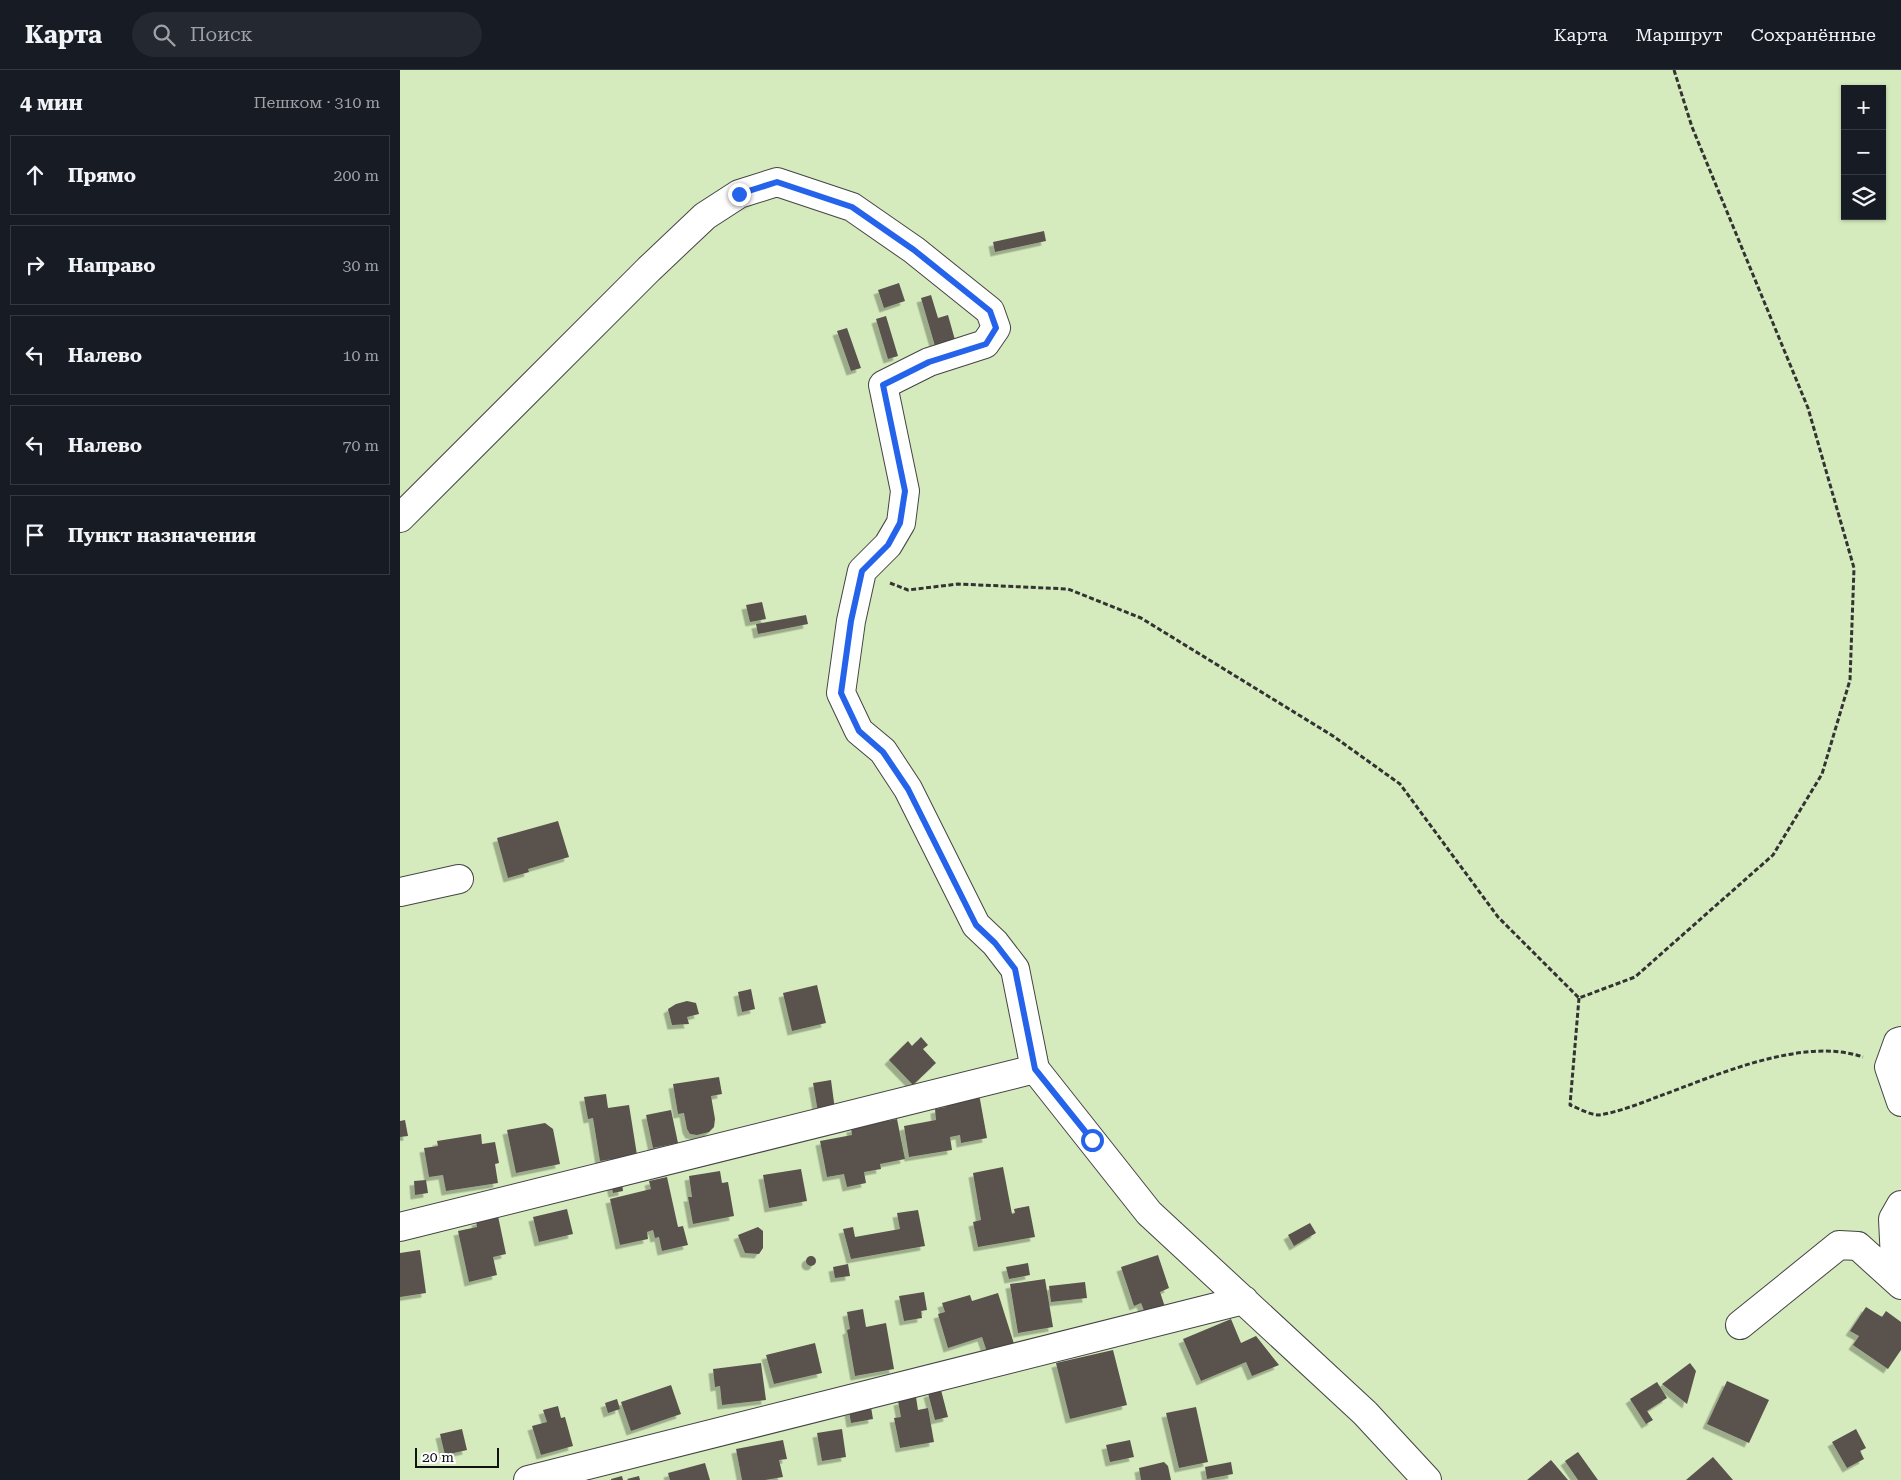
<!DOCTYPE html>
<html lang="ru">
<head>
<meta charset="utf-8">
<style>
	body { margin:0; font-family:"Roboto Serif",serif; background:#242831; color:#f1f3f6 }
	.controls { position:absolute; right:15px; top:15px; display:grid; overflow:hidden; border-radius:0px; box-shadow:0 1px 4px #0004 }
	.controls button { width:45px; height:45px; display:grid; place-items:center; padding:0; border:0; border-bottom:1px solid #363941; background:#171b24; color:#f1f3f6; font:25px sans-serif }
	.scale { position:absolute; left:15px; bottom:12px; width:84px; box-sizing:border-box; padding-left:5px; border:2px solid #111; border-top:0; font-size:14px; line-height:18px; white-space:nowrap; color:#111; -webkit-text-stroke:4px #fff; paint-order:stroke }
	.stop { position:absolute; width:15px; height:15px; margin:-11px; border:4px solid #2563eb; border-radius:50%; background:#fff }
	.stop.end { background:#2563eb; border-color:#fff; box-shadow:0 1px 5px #0008 }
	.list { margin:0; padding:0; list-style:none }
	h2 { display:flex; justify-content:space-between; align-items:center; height:65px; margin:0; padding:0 20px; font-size:21px }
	h2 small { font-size:16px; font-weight:400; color:#9ea1a6 }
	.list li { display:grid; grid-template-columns:32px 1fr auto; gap:15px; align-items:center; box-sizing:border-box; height:80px; margin:0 10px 10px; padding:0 10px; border:1px solid #363941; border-radius:0px }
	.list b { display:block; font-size:19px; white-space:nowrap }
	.list em { font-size:16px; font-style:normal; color:#9ea1a6 }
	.icon { flex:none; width:28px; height:28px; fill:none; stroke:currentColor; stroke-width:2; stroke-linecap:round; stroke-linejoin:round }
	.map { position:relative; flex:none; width:1501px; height:1410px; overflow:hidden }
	header { display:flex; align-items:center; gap:30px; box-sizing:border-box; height:70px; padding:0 25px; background:#171b24; border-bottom:1px solid #363941 }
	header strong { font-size:24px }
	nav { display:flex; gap:28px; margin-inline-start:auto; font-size:18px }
	.search { width:350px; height:45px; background:#242831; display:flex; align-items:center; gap:12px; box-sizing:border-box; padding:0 18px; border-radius:28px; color:#9ea1a6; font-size:19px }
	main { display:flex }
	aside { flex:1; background:#171b24 }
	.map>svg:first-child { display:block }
</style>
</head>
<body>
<header>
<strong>Карта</strong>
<div class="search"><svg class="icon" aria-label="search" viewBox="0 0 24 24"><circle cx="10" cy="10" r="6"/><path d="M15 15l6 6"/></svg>Поиск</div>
<nav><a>Карта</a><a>Маршрут</a><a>Сохранённые</a></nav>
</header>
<main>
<aside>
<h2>4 мин<small>Пешком · 310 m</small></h2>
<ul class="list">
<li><svg class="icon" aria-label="ahead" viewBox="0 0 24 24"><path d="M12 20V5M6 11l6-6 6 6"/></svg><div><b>Прямо</b></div><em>200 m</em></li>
<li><svg class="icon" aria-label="right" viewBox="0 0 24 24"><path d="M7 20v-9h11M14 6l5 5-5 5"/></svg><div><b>Направо</b></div><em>30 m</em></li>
<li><svg class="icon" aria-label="left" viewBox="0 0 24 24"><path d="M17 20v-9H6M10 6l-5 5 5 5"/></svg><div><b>Налево</b></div><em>10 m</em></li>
<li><svg class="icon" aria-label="left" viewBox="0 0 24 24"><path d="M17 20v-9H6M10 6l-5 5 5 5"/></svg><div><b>Налево</b></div><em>70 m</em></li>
<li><svg class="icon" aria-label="arrive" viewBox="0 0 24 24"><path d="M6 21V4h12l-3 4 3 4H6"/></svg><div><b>Пункт назначения</b></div></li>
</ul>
</aside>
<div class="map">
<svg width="1501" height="1410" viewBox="0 0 1501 1410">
	<defs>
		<filter id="shadow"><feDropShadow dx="-4.5" dy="4.5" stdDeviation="0" flood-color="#0004"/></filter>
	</defs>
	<rect width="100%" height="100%" fill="#fffdf5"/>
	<path fill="#d5ebbd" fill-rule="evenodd" d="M0 0H1501V1410H0ZM1445 19H1482V146H1445Z"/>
	<path fill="#5a524d" filter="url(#shadow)" d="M644 161 646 171 595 182 593 172Z
		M499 213 505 231 484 238 478 220Z
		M531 225 538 248 548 245 555 270 535 276 521 228Z
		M486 246 498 286 488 289 476 249Z
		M447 258 461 298 451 301 437 261Z
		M362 532 366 549 350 552 346 535Z
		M406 545 408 554 358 564 356 554Z
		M158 751 169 787 128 799 129 802 108 808 97 768Z
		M417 915 426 953 392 961 383 923Z
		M351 919 355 939 342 942 338 922Z
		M287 931 296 933 299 944 287 947 289 954 272 955 268 939 276 934Z
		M521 967 528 975 523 979 536 993 513 1015 489 990 508 971 512 976Z
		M319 1007 322 1024 311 1026 315 1049 314 1057 309 1062 297 1065 290 1064 287 1059 284 1043 278 1044 273 1014Z
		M431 1010 435 1040 418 1042 413 1013Z
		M206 1024 208 1038 229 1035 237 1085 200 1091 193 1048 188 1049 184 1027Z
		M579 1024 587 1068 561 1073 560 1065 550 1067 552 1080 509 1087 504 1056 536 1050 535 1039 546 1037 545 1030Z
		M271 1040 278 1073 253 1078 246 1045Z
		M497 1049 505 1089 480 1094 481 1099 464 1102 466 1113 447 1117 444 1104 427 1107 420 1071 452 1065 451 1058Z
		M5 1050 8 1066 0 1067V1051Z
		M145 1053 153 1059 160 1094 116 1103 107 1060Z
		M81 1064 82 1074 95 1072 99 1093 95 1094 98 1113 46 1121 43 1105 29 1107 24 1078 38 1076 37 1071Z
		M603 1097 612 1144 615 1143 614 1139 629 1136 635 1167 578 1177 573 1152 581 1150 573 1103Z
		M401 1099 407 1131 369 1138 363 1105Z
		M320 1101 322 1113 328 1112 334 1146 293 1154 288 1127H292L289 1106Z
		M267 1107 278 1157 283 1156 288 1175 262 1181 259 1167 255 1168 253 1160 247 1162 248 1169 220 1175 210 1129 251 1119 249 1111Z
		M26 1110 28 1123 15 1125 14 1111Z
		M222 1112 223 1121 213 1123 211 1114Z
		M167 1139 173 1164 139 1172 133 1147Z
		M518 1140 525 1176 451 1189 443 1159 453 1157 455 1167 500 1159 497 1143Z
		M98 1146 106 1184 93 1187 97 1205 69 1212 58 1161 77 1157 76 1151Z
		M910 1153 916 1163 894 1176 888 1165Z
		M358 1157 363 1161V1178L359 1184 345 1183 338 1165Z
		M20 1180 26 1223 0 1227V1183Z
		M758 1185 769 1218 760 1222 765 1237 745 1243 741 1233 734 1236 721 1197Z
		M406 1191a5 5 0 1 1 10 0a5 5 0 1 1-10 0Z
		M628 1193 630 1205 609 1209 606 1197Z
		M448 1194 450 1206 435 1208 433 1197Z
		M645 1209 653 1257 618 1263 610 1214Z
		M685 1212 687 1228 651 1232 649 1216Z
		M524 1222 527 1240 521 1241 522 1248 504 1251 499 1226Z
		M598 1223 615 1277 588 1285 582 1267 548 1278 538 1244 545 1242 542 1233 570 1225 572 1231Z
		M1466 1237 1482 1247 1486 1241 1501 1252V1280L1488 1299 1453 1275 1459 1266 1450 1261Z
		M463 1239 466 1257 486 1253 494 1299 455 1306 447 1260 450 1259 447 1242Z
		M831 1249 841 1273 856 1266 879 1295 852 1306 846 1292 801 1311 783 1269Z
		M415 1273 422 1303 374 1314 366 1285Z
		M713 1280 727 1335 670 1349 656 1293Z
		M361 1293 366 1330 322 1335 320 1316 315 1317 313 1299Z
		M1290 1293 1296 1301 1287 1334 1262 1314Z
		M1327 1311 1369 1330 1349 1373 1307 1354Z
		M1257 1312 1267 1328 1247 1341 1253 1350 1246 1354 1230 1329Z
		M271 1315 281 1344 231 1361 221 1332Z
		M541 1320 548 1347 535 1350 528 1323Z
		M516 1327 518 1340 528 1338 534 1372 500 1378 494 1348 501 1347 498 1331Z
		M217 1329 220 1339 208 1343 205 1333Z
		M158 1336 161 1348 165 1347 173 1376 141 1385 132 1356 147 1352 143 1340Z
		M471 1337 473 1349 451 1353 449 1341Z
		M796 1337 808 1392 779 1398 766 1343Z
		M62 1359 67 1380 45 1385 40 1364Z
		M442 1359 446 1387 422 1391 417 1363Z
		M1456 1359 1466 1378 1460 1381 1464 1389 1447 1398 1432 1372Z
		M383 1370 387 1389 379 1390 383 1407 365 1410H342L336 1379Z
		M730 1370 734 1387 710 1392 706 1375Z
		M1178 1382 1198 1410H1178L1165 1391Z
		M1313 1387 1333 1410H1286Z
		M1151 1390 1168 1410H1127Z
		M764 1392 768 1396 771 1410H741L739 1398Z
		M831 1392 833 1404 807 1409 805 1397Z
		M305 1393 310 1410H270L268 1403Z
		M222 1406 223 1410H211V1409Z
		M239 1406 240 1410H228L227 1409Z"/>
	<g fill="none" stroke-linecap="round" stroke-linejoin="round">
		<g stroke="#444" stroke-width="30">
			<path id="minor" d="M0 448 249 199 305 146 339 124 377 112 452 137 514 180 590 241 596 258 585 274 529 292 483 315 505 421 501 453 488 475 462 501 451 551 441 623 459 661 483 681 508 719 576 855 595 873 615 899 635 999 749 1143 965 1343 1027 1410
				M0 822 59 809
				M1501 971 1498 972 1489 997 1501 1032
				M1501 1135 1493 1149 1495 1190 1501 1198
				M0 1157 635 999
				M1340 1255 1439 1175 1458 1176 1501 1215
				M128 1410 844 1230"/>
		</g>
		<path stroke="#333" stroke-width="3" stroke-dasharray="5 2.5" stroke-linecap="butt" d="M490 513 508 520 558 514 668 519 741 548 933 666 1000 714 1098 847 1179 928 1235 907 1373 785 1422 704 1450 610 1454 498 1408 338 1292 57 1274 0
			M1179 928 1170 1035C1178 1038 1190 1045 1199 1045 1218 1042 1239 1034 1257 1027 1315 1006 1402 966 1463 987"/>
		<use href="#minor" stroke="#fff" stroke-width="28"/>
	</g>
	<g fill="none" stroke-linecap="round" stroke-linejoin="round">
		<path stroke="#2563eb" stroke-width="6" d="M339 124 377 112 452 137 514 180 590 241 596 258 586 274 529 292 483 315 505 421 500 453 488 475 462 501 451 551 441 623 459 661 483 682 508 719 576 855 595 873 615 899 635 999 692 1070"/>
	</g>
</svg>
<div class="controls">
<button>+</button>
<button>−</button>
<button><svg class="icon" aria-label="layers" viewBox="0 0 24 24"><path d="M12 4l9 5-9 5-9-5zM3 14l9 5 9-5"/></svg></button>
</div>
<div class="scale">20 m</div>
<div class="stop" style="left:692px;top:1070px"></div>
<div class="stop end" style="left:339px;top:124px"></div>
</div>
</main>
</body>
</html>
